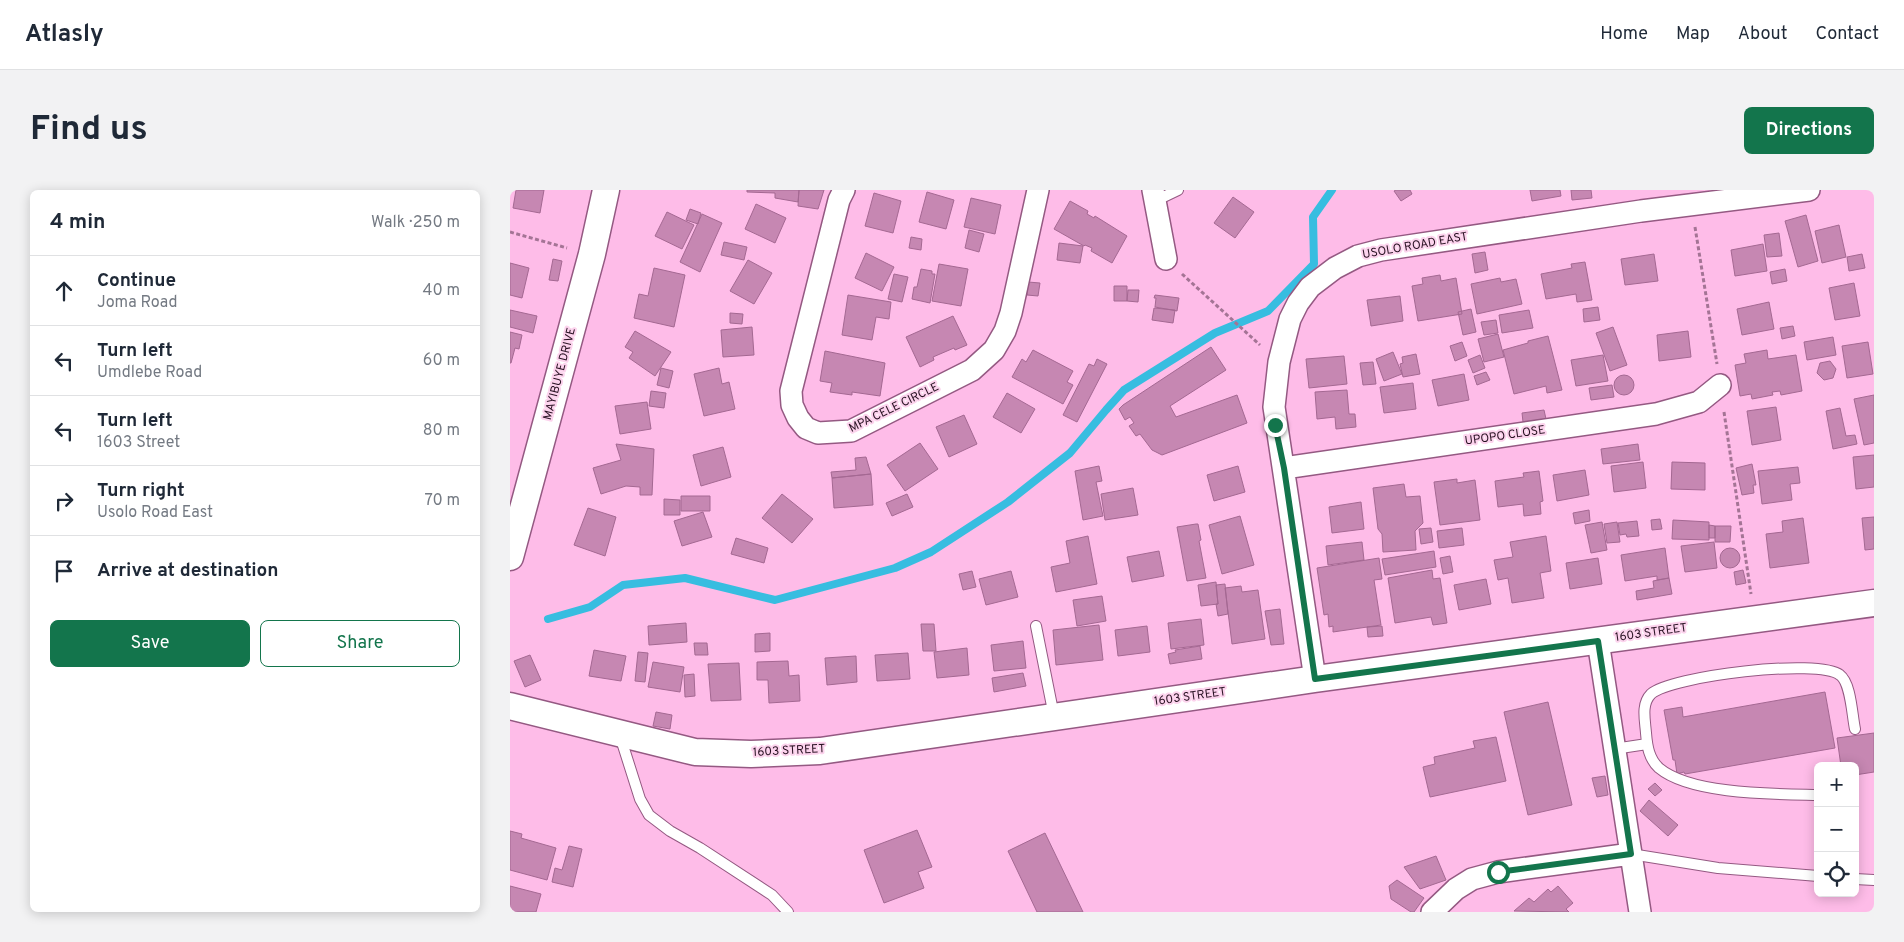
<!DOCTYPE html>
<html lang="en">
<head>
<meta charset="utf-8">
<style>
	body { margin:0; font-family:Overpass,sans-serif; background:#f2f2f3; color:#1f2937 }
	.controls { position:absolute; right:15px; bottom:15px; display:grid; overflow:hidden; border-radius:8px; box-shadow:0 2px 12px #0003 }
	.controls button { width:45px; height:45px; display:grid; place-items:center; padding:0; border:0; border-bottom:1px solid #e0e1e3; background:#fff; color:#1f2937; font:25px sans-serif }
	.stop { position:absolute; width:15px; height:15px; margin:-11px; border:4px solid #13754c; border-radius:50%; background:#fff }
	.stop.end { background:#13754c; border-color:#fff; box-shadow:0 1px 5px #0008 }
	.list { margin:0; padding:0; list-style:none }
	h2 { display:flex; justify-content:space-between; align-items:center; height:65px; margin:0; padding:0 20px; font-size:21px }
	h2 small { font-size:16px; font-weight:400; color:#747a83 }
	.list li { display:grid; grid-template-columns:32px 1fr auto; gap:15px; align-items:center; box-sizing:border-box; height:70px; padding:0 20px; border-top:1px solid #e0e1e3 }
	.list b { display:block; font-size:19px; white-space:nowrap }
	.list p { margin:0; font-size:16px; white-space:nowrap; color:#747a83 }
	.list em { font-size:16px; font-style:normal; color:#747a83 }
	.actions { display:flex; gap:10px; padding:15px 20px }
	.actions a { flex:1; padding:11px 0; border:1px solid #13754c; border-radius:8px; text-align:center; font-size:18px; color:#13754c }
	.actions .main { background:#13754c; color:#fff }
	.icon { flex:none; width:28px; height:28px; fill:none; stroke:currentColor; stroke-width:2; stroke-linecap:round; stroke-linejoin:round }
	.map { position:relative; flex:none; width:1364px; height:722px; overflow:hidden; border-radius:8px }
	header { display:flex; align-items:center; gap:30px; box-sizing:border-box; height:70px; padding:0 25px; background:#fff; border-bottom:1px solid #e0e1e3 }
	header strong { font-size:24px }
	nav { display:flex; gap:28px; margin-inline-start:auto; font-size:18px }
	.intro { display:flex; align-items:center; justify-content:space-between; box-sizing:border-box; height:120px; padding:0 30px }
	h1 { margin:0; font-size:35px }
	.button { padding:12px 22px; border-radius:8px; background:#13754c; color:#fff; font-size:18px; font-weight:700 }
	main { display:flex; gap:30px; padding:0 30px }
	aside { flex:1; background:#fff; border-radius:8px; box-shadow:0 2px 12px #0003 }
	.map>svg:first-child { display:block }
</style>
</head>
<body>
<header>
<strong>Atlasly</strong>
<nav><a>Home</a><a>Map</a><a>About</a><a>Contact</a></nav>
</header>
<div class="intro"><h1>Find us</h1><a class="button">Directions</a></div>
<main>
<aside>
<h2>4 min<small>Walk · 250 m</small></h2>
<ul class="list">
<li><svg class="icon" aria-label="ahead" viewBox="0 0 24 24"><path d="M12 20V5M6 11l6-6 6 6"/></svg><div><b>Continue</b><p>Joma Road</p></div><em>40 m</em></li>
<li><svg class="icon" aria-label="left" viewBox="0 0 24 24"><path d="M17 20v-9H6M10 6l-5 5 5 5"/></svg><div><b>Turn left</b><p>Umdlebe Road</p></div><em>60 m</em></li>
<li><svg class="icon" aria-label="left" viewBox="0 0 24 24"><path d="M17 20v-9H6M10 6l-5 5 5 5"/></svg><div><b>Turn left</b><p>1603 Street</p></div><em>80 m</em></li>
<li><svg class="icon" aria-label="right" viewBox="0 0 24 24"><path d="M7 20v-9h11M14 6l5 5-5 5"/></svg><div><b>Turn right</b><p>Usolo Road East</p></div><em>70 m</em></li>
<li><svg class="icon" aria-label="arrive" viewBox="0 0 24 24"><path d="M6 21V4h12l-3 4 3 4H6"/></svg><div><b>Arrive at destination</b></div></li>
</ul>
<div class="actions"><a class="main">Save</a><a>Share</a></div>
</aside>
<div class="map">
<svg width="1364" height="722" viewBox="0 0 1364 722">
	<rect width="100%" height="100%" fill="#febce8"/>
	<g fill="none" stroke-linecap="round" stroke-linejoin="round">
		<path stroke="#37bde0" stroke-width="8" d="M38 429 80 417 113 395 175 388 265 410 385 378 421 362 498 312 560 263 596 220 614 200 705 143 758 121 804 74 803 27 822 0"/>
	</g>
	<path fill="#c687b2" stroke="#a46892" d="M6 0H34L30 23 3 18Z
		M237 0H289L288 12 265 8V3L237 2Z
		M289 0H314L308 19 288 16Z
		M886 0H900L902 4 891 11 884 1Z
		M1020 0H1050L1051 6 1022 11Z
		M1061 0H1081L1082 8 1062 10Z
		M417 2 444 10 436 39 409 32Z
		M364 3 391 11 383 43 355 36Z
		M723 7 744 22 725 48 704 33Z
		M461 8 491 15 485 44 454 37Z
		M560 11 578 21 577 24 584 28 585 26 617 46 602 73 581 61 582 58 575 55 574 56 544 39Z
		M246 14 276 28 265 53 235 39Z
		M180 19 191 23 188 34 176 30Z
		M157 22 184 35 172 59 145 46Z
		M192 24 212 33 190 82 170 72Z
		M1296 25 1308 71 1288 77 1275 31Z
		M1329 35 1336 67 1312 73 1305 41Z
		M459 40 474 44 469 62 455 58Z
		M1269 43 1272 66 1257 67 1254 45Z
		M401 47 412 49 411 60 399 58Z
		M214 52 237 57 234 70 211 65Z
		M549 53 573 56 570 73 547 70Z
		M1253 54 1257 81 1225 86 1221 60Z
		M975 62 978 80 965 83 962 64Z
		M356 63 384 77 372 101 345 88Z
		M1144 64 1148 91 1115 95 1111 69Z
		M1352 64 1355 78 1339 81 1337 67Z
		M43 69 52 71 48 91 39 90Z
		M238 70 262 83 244 114 220 101Z
		M1075 72 1082 110 1067 112 1066 104 1036 109 1031 84 1062 78 1061 74Z
		M0 73 19 78 12 108 0 105Z
		M429 74 458 79 451 116 422 111Z
		M144 78 175 85 164 137 124 128 129 104 138 106Z
		M411 79 422 81V84H425L420 113 402 109 404 97H407Z
		M1275 79 1277 91 1262 94 1260 82Z
		M384 84 398 87 392 112 378 109Z
		M930 85 931 91 946 88 952 124 908 131 902 96 913 94 912 88Z
		M990 88 991 92 1006 89 1012 114 967 124 961 94Z
		M518 92 530 93 528 106 517 105Z
		M1344 93 1350 126 1325 130 1319 98Z
		M604 96H617V111H604Z
		M618 100H629L628 112 617 111Z
		M338 105 381 112 379 129 366 127 362 150 332 145Z
		M645 105 669 108 667 121 645 117 646 108H644Z
		M890 106 893 131 861 136 857 110Z
		M1259 112 1264 139 1232 145 1227 119Z
		M1088 117 1090 130 1074 132 1073 119Z
		M644 118 665 120 663 133 642 130Z
		M961 119 966 142 953 145 948 122Z
		M0 120 27 126 23 143 0 137Z
		M1019 120 1023 138 992 143 989 125Z
		M220 123 233 124 232 134 220 133Z
		M443 126 457 155 445 160 444 158 423 167 424 170 410 177 396 147Z
		M986 130 988 143 974 145 971 132Z
		M1283 136 1285 146 1272 149 1270 138Z
		M242 137 244 165 213 167 211 140Z
		M1103 137 1117 175 1100 181 1086 143Z
		M125 141 161 162 145 186 119 168 123 162 115 157Z
		M1178 141 1181 167 1149 171 1147 145Z
		M0 142 12 145 9 159 5 158 1 173H0Z
		M988 144 994 167 974 172 968 149Z
		M1038 146 1052 200 1037 203 1036 196 1004 204 993 160 1018 153V151Z
		M1323 147 1326 165 1297 170 1294 152Z
		M952 152 957 166 945 171 940 156Z
		M1358 152 1363 184 1337 188 1332 156Z
		M701 157 716 180 660 216 666 227 727 205 737 233 652 265 642 260 630 244 626 246 619 236 624 233 620 227 615 230 609 219 613 215Z
		M523 160 563 181 557 192 563 195 553 214 502 187 512 169 516 172Z
		M1257 160 1258 169 1286 165 1292 201 1271 205 1270 201 1262 202 1263 205 1242 209 1241 204 1230 206 1225 175 1236 173 1234 164Z
		M315 161 375 173 370 206 342 202V205L320 202 322 193 310 191Z
		M883 162 892 184 874 191 866 169Z
		M906 164 910 184 893 187 890 174 893 173 892 167Z
		M970 165 975 178 963 183 958 170Z
		M1093 165 1098 191 1066 196 1061 170Z
		M834 166 837 194 799 198 796 169Z
		M587 169 597 174 567 232 553 225 579 174 584 176Z
		M1320 171 1326 179 1323 188 1314 190 1307 183 1310 173Z
		M863 172 866 194 853 195 850 173Z
		M151 178 163 181 159 198 147 195Z
		M209 178 212 194 219 192 225 219 194 226 184 184Z
		M976 182 980 190 967 195 964 186Z
		M954 184 959 210 928 216 922 190Z
		M1104 195a10 10 0 1 1 20 0a10 10 0 1 1-20 0Z
		M903 193 906 219 874 223 870 197Z
		M1102 195 1104 207 1081 210 1079 198Z
		M837 200 839 224H845L846 237 826 239 825 227 807 229 805 202Z
		M141 201 156 203 154 218 139 216Z
		M497 203 525 219 511 243 483 227Z
		M1364 205V253L1354 255 1344 209Z
		M137 212 141 239 110 244 105 216Z
		M1266 217 1271 250 1242 255 1237 221Z
		M1330 218 1336 246 1345 245 1347 254 1323 259 1316 221Z
		M1034 220 1036 229 1013 232 1012 223Z
		M454 225 467 254 439 267 426 237Z
		M410 253 428 279 395 301 377 275Z
		M106 254 144 259 142 305H130V297L116 296 91 304 83 278 111 270Z
		M1128 254 1130 270 1093 274 1091 259Z
		M213 257 221 287 191 296 183 265Z
		M1364 265V297L1346 299 1343 267Z
		M356 267 361 284 322 288 321 282 346 280 345 268Z
		M1133 272 1136 298 1104 302 1101 276Z
		M1162 272 1195 273V300L1161 299Z
		M1242 274 1246 295H1243L1244 303 1232 305 1226 278Z
		M589 276 592 291 586 292 593 326 573 330 565 281Z
		M728 276 735 302 704 311 697 285Z
		M1288 277 1290 293 1280 294 1282 310 1252 314 1248 281Z
		M1075 280 1079 305 1047 311 1043 285Z
		M1029 281 1033 311 1030 312 1031 324 1014 326 1013 314 988 317 985 291 1014 287 1013 283Z
		M361 284 363 315 324 318 322 288Z
		M947 289V293L965 290 970 330 930 335 924 292Z
		M894 294 896 307 910 306 913 333 905 341 906 360 873 362 872 344 868 339 863 298Z
		M623 298 628 325 595 330 591 304Z
		M272 304 303 329 282 353 252 328Z
		M397 304 403 317 382 326 376 313Z
		M171 306H200V321H171Z
		M154 309 170 310V325H154Z
		M851 312 854 339 822 343 819 317Z
		M78 318 106 327 95 366 64 355Z
		M1079 320 1080 331 1065 334 1063 323Z
		M193 322 202 347 172 356 164 331Z
		M730 326 744 375 712 384 699 335Z
		M1364 327V359L1355 360 1352 328Z
		M1293 328 1299 373 1260 378 1256 344 1273 342 1272 331Z
		M1150 329 1152 339 1142 340 1141 330Z
		M1163 330 1199 332V350L1162 349Z
		M1127 331 1129 346 1117 347 1116 344 1110 345 1108 333Z
		M1092 332 1097 360 1081 363 1075 335Z
		M1107 332 1110 352 1097 353 1094 334Z
		M686 334H688L691 350 689 351 696 388 677 391 667 337Z
		M1199 335 1205 336V348H1199Z
		M1205 336H1221L1220 352H1205Z
		M921 338 923 352 911 354 909 339Z
		M952 338 954 355 929 358 927 341Z
		M578 346 587 394 546 402 541 377 560 373 556 351Z
		M1036 346 1041 381 1030 383 1034 408 1002 413 998 388 988 390 984 370 1003 367 1000 352Z
		M226 348 258 358 254 373 221 364Z
		M852 352 854 370 818 375 816 356Z
		M1204 352 1207 378 1175 382 1171 356Z
		M1210 368a10 10 0 1 1 20 0a10 10 0 1 1-20 0Z
		M1155 358 1159 388 1147 390V386L1115 391 1111 365Z
		M649 361 654 386 622 392 617 367Z
		M924 361 926 377 875 385 872 369Z
		M940 366 943 382 933 384 930 368Z
		M869 368 872 389 864 390 871 435 823 442V436L819 437 818 424 814 425 807 378Z
		M1088 368 1092 394 1060 399 1056 373Z
		M922 380 923 389 930 388 937 433 923 435 921 427 885 433 878 388Z
		M1233 380 1236 393 1226 395 1224 382Z
		M462 381 466 397 453 400 449 384Z
		M501 381 508 407 476 415 469 389Z
		M1159 388 1162 404 1127 410 1126 401 1144 398 1143 391Z
		M976 389 981 414 949 420 944 395Z
		M706 392 708 414 691 416 688 395Z
		M715 394 718 424 708 426 706 414H708L706 395Z
		M731 396 732 402 748 400 755 449 722 454 715 398Z
		M592 406 596 431 567 436 563 410Z
		M770 419 774 454 761 455 755 421Z
		M691 429 694 455 661 459 658 433Z
		M176 433 177 452 139 455 138 436Z
		M411 434H424L426 461H413Z
		M589 435 593 470 546 475 543 440Z
		M637 436 640 462 608 466 605 440Z
		M872 436 873 446 858 447 857 437Z
		M260 443V461L245 462V444Z
		M513 451 516 478 484 481 481 455Z
		M184 453H197L198 465H185Z
		M690 456 692 469 660 474 658 464 666 462 665 460Z
		M457 458 459 485 427 488 424 462Z
		M84 460 116 466 111 491 79 486Z
		M128 462 138 463 135 492 125 491Z
		M398 463 400 489 367 491 365 465Z
		M20 465 31 490 15 497 4 471Z
		M346 466 347 492 317 495 315 468Z
		M278 471 279 486 289 485 290 511 259 513 258 490H247V472Z
		M143 472 174 477 170 502 138 497Z
		M229 473 231 510 201 511 198 474Z
		M513 483 516 496 484 502 482 488Z
		M184 484 185 506 175 507 174 485Z
		M1315 502 1325 558 1175 584 1174 582 1167 584 1165 570H1163L1154 520 1172 517 1173 527Z
		M1038 512 1062 615 1018 625 994 522Z
		M146 522 162 525 160 539 143 536Z
		M1364 543V582L1345 585V576H1331L1327 548Z
		M986 547 996 591 920 607 913 577 925 574 924 567 965 558 963 551Z
		M1095 586 1098 605 1087 607 1082 588Z
		M1145 593 1152 600 1145 606 1138 599Z
		M1139 610 1168 635 1158 646 1130 621Z
		M407 640 422 677 408 682 414 698 374 713 354 660Z
		M0 641 12 644 11 648 46 658 37 690 0 680Z
		M535 643 573 722H527L498 661Z
		M59 656 72 659 63 697 42 692 45 678 52 680Z
		M926 666 936 690 910 699 894 677Z
		M887 690 914 708 904 722H901L881 709 879 696Z
		M0 696 31 704 26 722H0Z
		M1048 696 1063 713 1056 719 1059 722 1004 721 1019 708 1024 712 1038 699 1041 702Z"/>
	<g fill="none" stroke-linecap="round" stroke-linejoin="round">
		<g stroke="#945982" stroke-width="12">
			<path id="service" d="M645 11 668 0
				M526 436 544 526
				M110 546 130 609 139 625 160 641 190 658 262 705 278 722
				M1104 559 1137 554
				M1308 605C1267 604 1181 605 1149 578 1139 569 1137 556 1136 543 1135 530 1131 514 1141 504 1160 486 1309 468 1330 485 1341 493 1342 525 1345 539
				M1121 664 1208 678 1308 686
				M1345 689 1364 690"/>
		</g>
		<g stroke="#945982" stroke-width="24">
			<path id="minor" d="M334 0 329 10 281 201 282 215 288 228 296 238 308 243 341 241 462 180 484 160 495 141 501 123 528 0
				M643 0 656 69
				M774 278 1146 224 1189 212 1210 195
				M1088 451 1130 722
				M805 489 764 217 769 172 780 129 788 113 800 97 825 78 848 66 871 60 1131 21 1299 0
				M922 722 946 699 962 689 988 682 1121 664"/>
		</g>
		<g stroke="#945982" stroke-width="29">
			<path id="tertiary" d="M0 367 82 64 96 0
				M0 516 185 562 241 564 310 561 805 489 1364 413"/>
		</g>
		<path stroke="#a47495" stroke-width="3" stroke-dasharray="4 2.5" stroke-linecap="butt" d="M1185 37 1207 174
			M0 42 57 58
			M672 84 750 155
			M1214 222 1241 404"/>
		<use href="#service" stroke="#fff" stroke-width="10"/>
		<use href="#minor" stroke="#fff" stroke-width="21"/>
		<use href="#tertiary" stroke="#fff" stroke-width="26"/>
	</g>
	<g fill="none" stroke-linecap="round" stroke-linejoin="round">
		<path stroke="#13754c" stroke-width="6" d="M765 235 774 278 805 489 1088 451 1121 664 988 682"/>
	</g>
	<g text-anchor="middle" dominant-baseline="central" stroke-width="4" stroke-linejoin="round" paint-order="stroke">
		<g font-size="12" fill="#281122" stroke="#fcd3ed">
			<text transform="translate(905 56) rotate(-10)">USOLO ROAD EAST</text>
			<text transform="translate(50 184) rotate(-75)">MAYIBUYE DRIVE</text>
			<text transform="translate(384 218) rotate(-26)">MPA CELE CIRCLE</text>
			<text transform="translate(995 246) rotate(-8)">UPOPO CLOSE</text>
			<text transform="translate(1141 443) rotate(-8)">1603 STREET</text>
			<text transform="translate(680 507) rotate(-8)">1603 STREET</text>
			<text transform="translate(279 561) rotate(-3)">1603 STREET</text>
		</g>
	</g>
</svg>
<div class="controls">
<button>+</button>
<button>−</button>
<button><svg class="icon" aria-label="locate" viewBox="0 0 24 24"><circle cx="12" cy="12" r="6"/><path d="M12 2v4M12 18v4M2 12h4M18 12h4"/></svg></button>
</div>
<div class="stop" style="left:988px;top:682px"></div>
<div class="stop end" style="left:765px;top:235px"></div>
</div>
</main>
</body>
</html>
